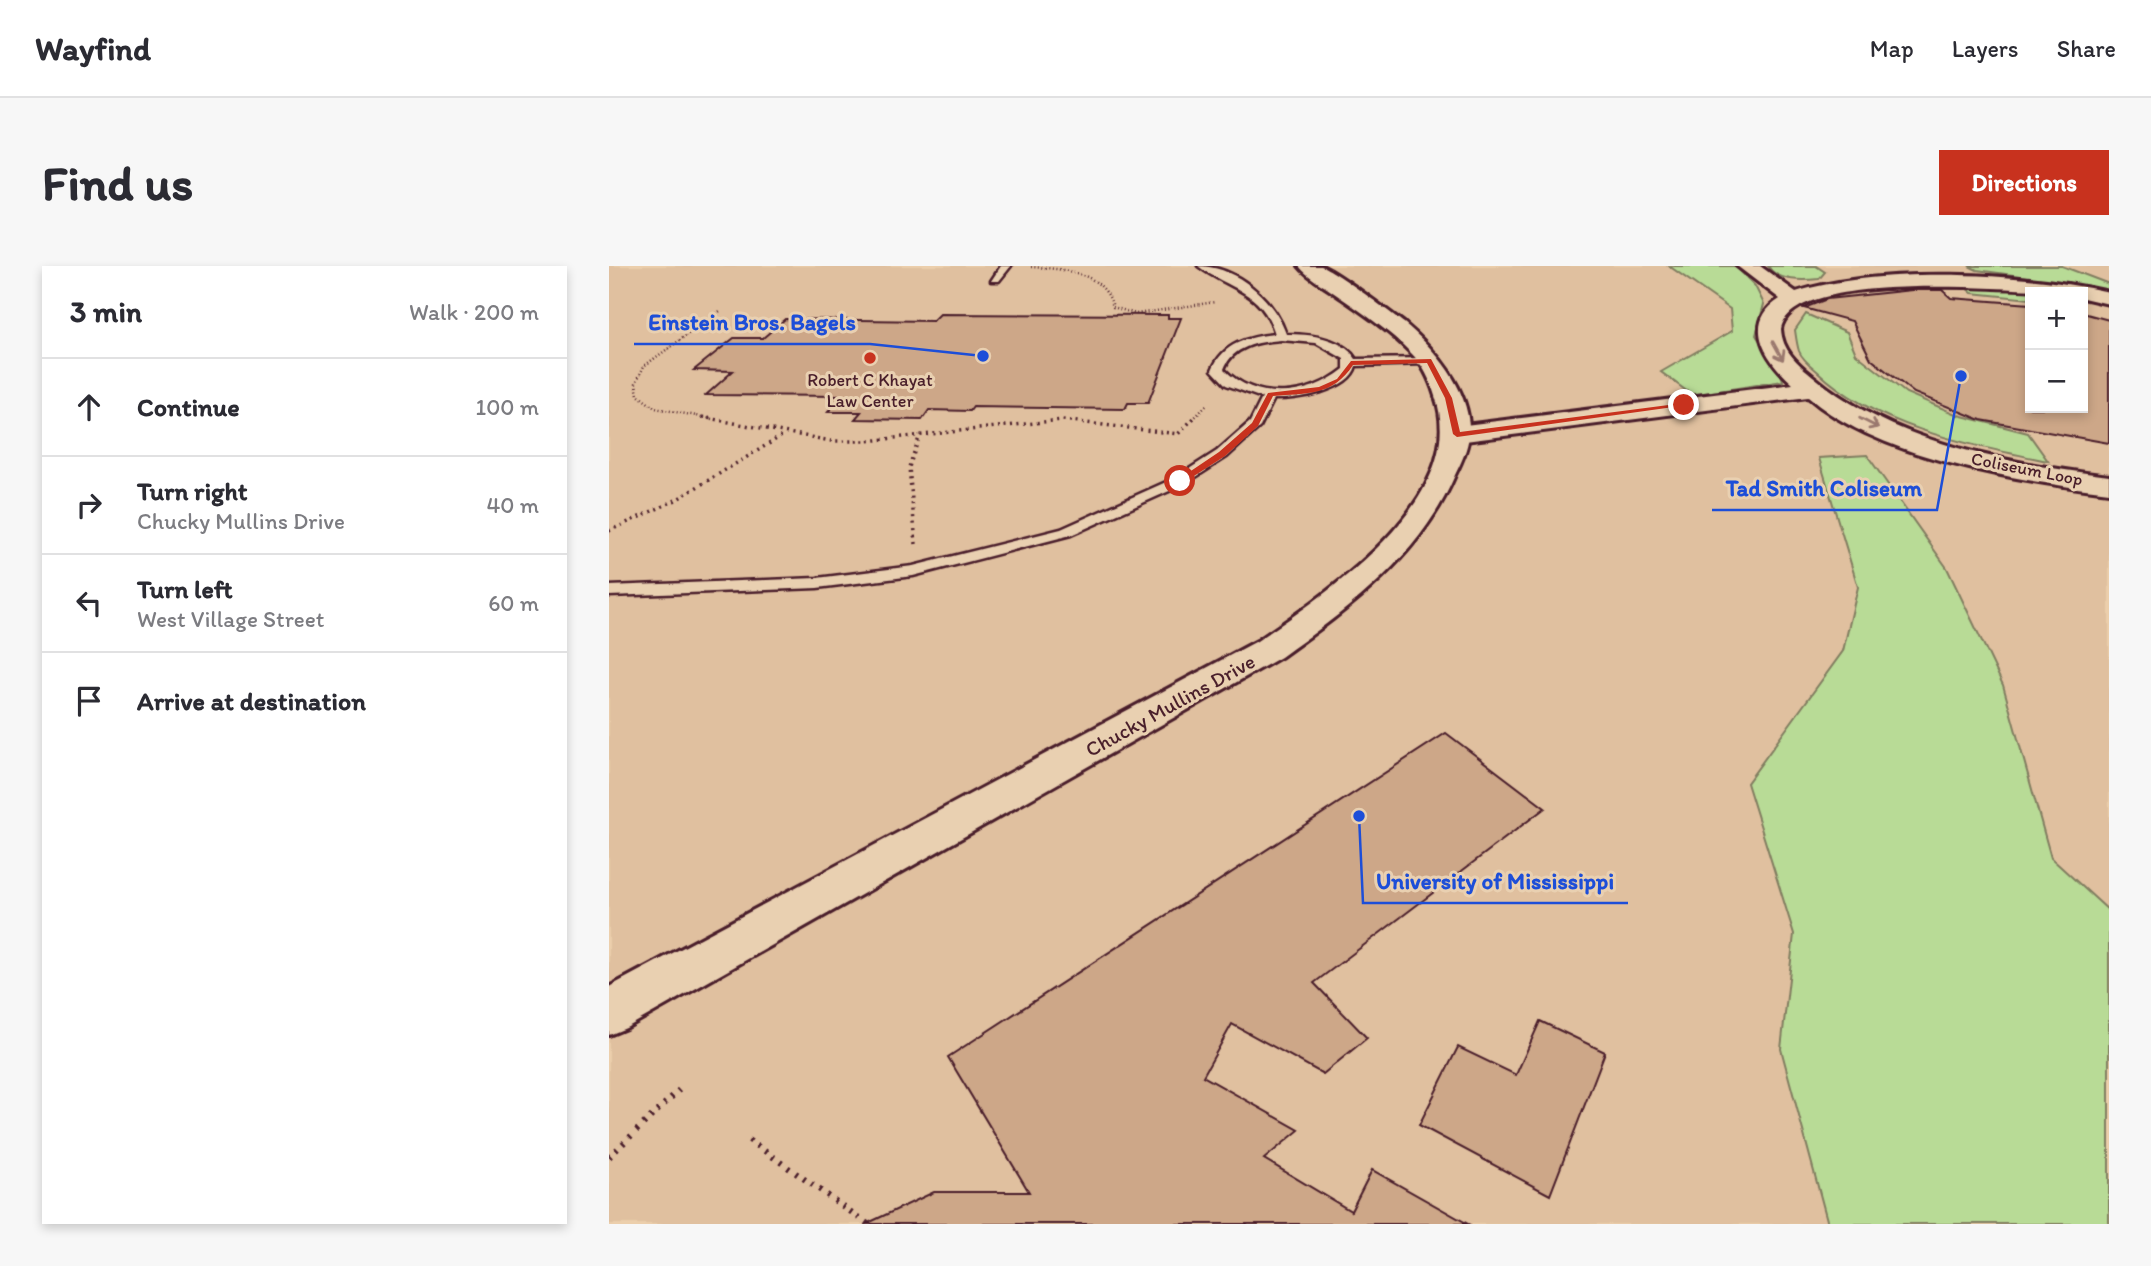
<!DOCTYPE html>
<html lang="en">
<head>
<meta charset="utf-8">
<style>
	body { margin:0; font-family:Itim,sans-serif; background:#f7f7f7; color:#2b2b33 }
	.controls { position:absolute; right:21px; top:21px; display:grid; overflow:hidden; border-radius:0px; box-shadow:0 4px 10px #0003 }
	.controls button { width:63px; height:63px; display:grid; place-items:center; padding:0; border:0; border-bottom:2px solid #e1e1e2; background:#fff; color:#2b2b33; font:35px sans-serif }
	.stop { position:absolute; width:21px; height:21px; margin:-16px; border:5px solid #c8321e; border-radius:50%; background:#fff }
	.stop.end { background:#c8321e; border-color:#fff; box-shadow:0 2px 7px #0008 }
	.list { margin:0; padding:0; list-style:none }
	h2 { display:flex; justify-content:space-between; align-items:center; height:91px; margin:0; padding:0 28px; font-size:30px }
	h2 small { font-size:23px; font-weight:400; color:#7c7c81 }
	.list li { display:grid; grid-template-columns:46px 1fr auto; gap:21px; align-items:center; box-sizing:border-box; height:98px; padding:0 28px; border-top:2px solid #e1e1e2 }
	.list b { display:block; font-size:26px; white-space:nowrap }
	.list p { margin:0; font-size:23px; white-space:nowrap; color:#7c7c81 }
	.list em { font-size:23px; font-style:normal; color:#7c7c81 }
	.icon { flex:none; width:38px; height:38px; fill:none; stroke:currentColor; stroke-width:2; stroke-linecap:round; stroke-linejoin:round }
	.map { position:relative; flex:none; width:1500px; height:958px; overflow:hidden; border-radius:0px }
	header { display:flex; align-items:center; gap:42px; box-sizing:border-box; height:98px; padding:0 35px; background:#fff; border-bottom:2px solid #e1e1e2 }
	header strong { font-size:33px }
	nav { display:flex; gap:38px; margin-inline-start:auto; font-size:24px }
	.intro { display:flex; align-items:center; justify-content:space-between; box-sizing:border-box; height:168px; padding:0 42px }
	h1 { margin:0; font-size:49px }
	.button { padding:18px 32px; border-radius:0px; background:#c8321e; color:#fff; font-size:24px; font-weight:700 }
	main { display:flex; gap:42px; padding:0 42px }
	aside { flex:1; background:#fff; border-radius:0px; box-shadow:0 4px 10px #0003 }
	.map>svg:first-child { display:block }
</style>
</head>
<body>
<header>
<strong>Wayfind</strong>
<nav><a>Map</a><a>Layers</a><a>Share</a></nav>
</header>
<div class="intro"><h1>Find us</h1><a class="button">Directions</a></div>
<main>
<aside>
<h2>3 min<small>Walk · 200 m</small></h2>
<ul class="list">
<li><svg class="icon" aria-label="ahead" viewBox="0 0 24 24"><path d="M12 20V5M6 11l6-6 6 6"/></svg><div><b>Continue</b></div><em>100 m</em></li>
<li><svg class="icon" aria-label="right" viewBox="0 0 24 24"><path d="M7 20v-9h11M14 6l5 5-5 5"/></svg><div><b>Turn right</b><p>Chucky Mullins Drive</p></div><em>40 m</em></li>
<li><svg class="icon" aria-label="left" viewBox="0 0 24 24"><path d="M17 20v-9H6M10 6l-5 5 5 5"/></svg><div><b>Turn left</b><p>West Village Street</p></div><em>60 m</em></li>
<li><svg class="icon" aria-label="arrive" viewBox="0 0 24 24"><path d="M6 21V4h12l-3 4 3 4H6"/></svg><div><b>Arrive at destination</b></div></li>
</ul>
</aside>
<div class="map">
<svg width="1500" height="958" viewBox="0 0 1500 958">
	<rect width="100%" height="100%" fill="#eccfac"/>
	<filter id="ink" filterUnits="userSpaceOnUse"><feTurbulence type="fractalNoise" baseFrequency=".0143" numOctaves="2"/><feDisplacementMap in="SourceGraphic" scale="14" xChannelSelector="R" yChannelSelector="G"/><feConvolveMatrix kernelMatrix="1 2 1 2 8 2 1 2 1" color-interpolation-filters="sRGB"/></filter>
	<g filter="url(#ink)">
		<path fill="#e0c09f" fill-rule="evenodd" d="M0 0H1500V958H0ZM1421 26H1474V142H1421Z"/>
		<path fill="#b8db96" stroke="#817d60" stroke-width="2" d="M1060 0H1126L1146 20 1155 38 1147 69C1154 81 1173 104 1174 115L1083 129 1052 106 1123 65 1121 43Z
			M1159 0H1207L1216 6 1210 13C1193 15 1168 16 1159 0Z
			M1360 0H1453L1500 18V27L1461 17 1368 4Z
			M1348 14 1450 26H1421V33L1363 27Z
			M1197 48 1238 66 1247 88 1297 127 1349 149 1419 167 1439 195C1361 179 1268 162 1208 105 1202 100 1193 93 1190 85 1188 79 1187 71 1186 64Z
			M1258 189 1338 302 1394 419 1442 592 1500 645V958H1219L1172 783 1185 668 1138 517 1234 385 1249 321 1210 192Z"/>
		<path fill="#cda788" stroke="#4a1f2b" stroke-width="2" d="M1303 24H1333L1342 32 1421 38V142H1474V47L1500 54V177L1372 154 1305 127 1262 93 1243 55 1195 42 1218 33Z
			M331 48 559 49V52H572L539 137H519L516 143 364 141 361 145 320 144 313 154 246 153 252 146H219L232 130 97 129 124 105 85 104 125 72H154L176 53 324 55Z
			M837 467 936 542 705 717 758 772 714 808 623 758 594 810 690 864 655 893 742 945 763 904 859 958H257L325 926H420L339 791Z
			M931 755 996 786 941 929 810 859 849 781 907 809Z"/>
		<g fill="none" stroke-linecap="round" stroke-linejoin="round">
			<g stroke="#4a1f2b" stroke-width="5">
				<path id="service" d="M392 0H402L390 15H382Z
					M589 0C627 0 665 33 677 68 700 68 733 71 747 93L820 92 826 95 820 98 747 100C741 125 686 134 665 133L651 161 618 191 576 218 462 269 304 310 208 322 0 330V320L208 312 304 300 452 263 566 212 608 185 641 156 653 132 617 119 603 104C614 77 639 71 666 68 652 23 620 24 589 0ZM672 74 707 77 735 93V103C700 131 648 137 615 103 624 80 649 76 672 74Z"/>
			</g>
			<g stroke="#4a1f2b" stroke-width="6">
				<path id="minor" d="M1128 0H1151L1187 26C1268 0 1416 6 1500 26V38L1474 32V26C1422 26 1184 0 1172 63 1173 84 1188 97 1204 110 1285 178 1398 197 1500 210V226C1409 215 1269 192 1199 131L848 176 839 174 835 168 839 162 848 160 1184 118C1159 96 1131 58 1171 33Z"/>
			</g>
			<g stroke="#4a1f2b" stroke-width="6">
				<path id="tertiary" d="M690 0C697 0 705 0 712 0 724 3 782 47 795 57 826 83 863 125 860 169 859 182 852 197 846 209 812 290 742 341 672 391L17 762 0 769V721L648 375C719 327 862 232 826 130 821 114 815 100 803 88 781 65 754 47 728 29 716 20 699 12 690 0Z"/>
			</g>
			<path stroke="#4a1f2b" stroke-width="2.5" stroke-dasharray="1 2.5" stroke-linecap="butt" d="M422 1C454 3 494 5 504 41L527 48 606 36
				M103 153 46 142 29 129 27 117 35 100 111 45
				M584 153 598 139"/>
			<path stroke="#4a1f2b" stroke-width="3.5" stroke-dasharray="2 4.5" stroke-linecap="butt" d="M93 151 222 175H258L453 154 569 168 586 151
				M0 265 65 235 176 168
				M307 278 300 201 311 169"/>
			<path stroke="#4a1f2b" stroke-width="6" stroke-dasharray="2.5 7" stroke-linecap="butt" d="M140 874 259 958
				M0 891 70 824"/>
			<use href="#service" fill="#e9d0b1" fill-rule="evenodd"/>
			<use href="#minor" fill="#e9d0b1" fill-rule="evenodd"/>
			<use href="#tertiary" fill="#e9d0b1" fill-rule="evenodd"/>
		</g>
		<defs><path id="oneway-shaft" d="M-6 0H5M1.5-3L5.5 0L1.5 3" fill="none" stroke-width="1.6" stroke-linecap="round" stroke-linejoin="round" transform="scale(1.75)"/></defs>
		<g stroke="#9a786e">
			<use href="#oneway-shaft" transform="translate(1169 85) rotate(61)"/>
			<use href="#oneway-shaft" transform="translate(1260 157) rotate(27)"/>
		</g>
	</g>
	<path fill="#c8321e" d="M822 93 843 132 851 166 1075 137 1079 139 848 171 844 168 836 132 818 97 744 99C724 130 698 127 664 130L649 160 616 190 574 217 567 215 610 186 643 157 659 127 710 121 728 113 742 95Z"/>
	<circle fill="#c8321e" stroke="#e9d0b1" stroke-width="2.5" cx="261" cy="92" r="7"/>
	<g text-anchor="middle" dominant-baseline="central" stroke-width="6" stroke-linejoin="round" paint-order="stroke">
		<g font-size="18" fill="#4a1f2b" stroke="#e9d0b1">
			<text x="261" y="114">Robert C Khayat<tspan x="261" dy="21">Law Center</tspan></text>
		</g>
		<g font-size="18" fill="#4a1f2b" stroke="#e9d0b1">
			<text transform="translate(1418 203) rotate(11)">Coliseum Loop</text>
		</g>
		<g font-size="21" fill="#4a1f2b" stroke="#e9d0b1">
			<text transform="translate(561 439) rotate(-29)">Chucky Mullins Drive</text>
		</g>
	</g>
	<path fill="none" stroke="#1d4ed8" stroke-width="2.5" d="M374 90L261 78H25M1352 110L1328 244H1103M750 550L754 637H1019"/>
	<g fill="#1d4ed8" stroke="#e9d0b1" stroke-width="2.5">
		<circle cx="374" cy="90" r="7"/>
		<circle cx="1352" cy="110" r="7"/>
		<circle cx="750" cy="550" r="7"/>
	</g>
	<g font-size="23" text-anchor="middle" font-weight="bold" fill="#1d4ed8" stroke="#e9d0b1" stroke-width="6" stroke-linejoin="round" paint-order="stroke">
		<text x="143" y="64">Einstein Bros. Bagels</text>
		<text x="1215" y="230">Tad Smith Coliseum</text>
		<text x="886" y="623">University of Mississippi</text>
	</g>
</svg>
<div class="controls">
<button>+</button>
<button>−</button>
</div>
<div class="stop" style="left:571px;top:215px"></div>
<div class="stop end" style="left:1075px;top:139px"></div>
</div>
</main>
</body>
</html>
